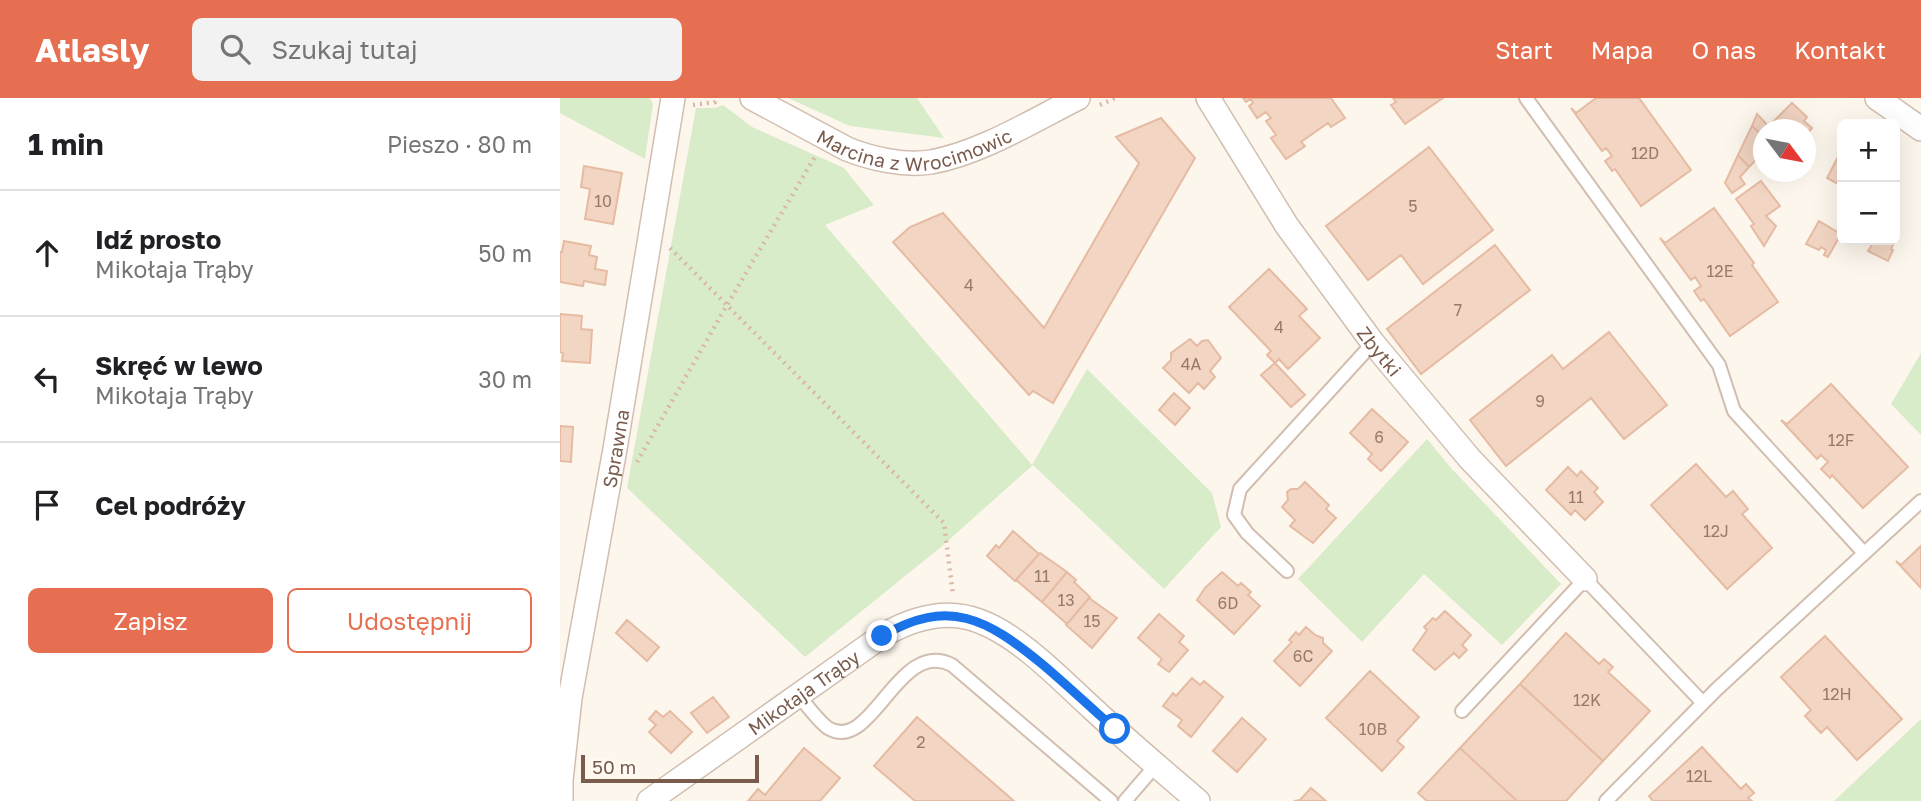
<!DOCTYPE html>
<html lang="pl">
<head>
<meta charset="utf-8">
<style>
	body { margin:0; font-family:"Golos Text",sans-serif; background:#f2f2f2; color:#202124 }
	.controls { position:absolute; right:21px; top:21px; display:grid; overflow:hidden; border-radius:10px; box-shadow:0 7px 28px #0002 }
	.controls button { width:63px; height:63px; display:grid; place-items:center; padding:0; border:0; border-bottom:2px solid #e0e0e0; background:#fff; color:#202124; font:35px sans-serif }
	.compass { position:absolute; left:1193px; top:21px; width:63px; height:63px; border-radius:50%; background:#fff; box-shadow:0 7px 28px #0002; rotate:122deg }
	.scale { position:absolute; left:21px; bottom:18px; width:178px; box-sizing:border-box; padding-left:7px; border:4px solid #7a5c4d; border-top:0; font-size:19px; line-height:24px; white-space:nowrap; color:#7a5c4d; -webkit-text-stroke:5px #fffaf3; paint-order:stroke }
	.stop { position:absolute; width:21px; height:21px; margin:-16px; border:5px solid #1a73e8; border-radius:50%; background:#fff }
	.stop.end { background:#1a73e8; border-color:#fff; box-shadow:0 2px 7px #0008 }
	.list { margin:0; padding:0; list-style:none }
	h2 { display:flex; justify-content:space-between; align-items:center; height:91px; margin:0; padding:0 28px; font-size:30px }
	h2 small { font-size:23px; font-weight:400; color:#757577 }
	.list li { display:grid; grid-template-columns:46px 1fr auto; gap:21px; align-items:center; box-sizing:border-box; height:126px; padding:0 28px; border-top:2px solid #e0e0e0 }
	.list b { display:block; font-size:26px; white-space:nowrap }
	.list p { margin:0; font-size:23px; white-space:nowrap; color:#757577 }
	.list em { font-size:23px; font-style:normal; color:#757577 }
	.actions { display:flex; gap:14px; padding:21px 28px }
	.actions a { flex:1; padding:16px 0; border:2px solid #e76f51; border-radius:10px; text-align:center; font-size:24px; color:#e76f51 }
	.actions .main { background:#e76f51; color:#fff }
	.icon { flex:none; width:38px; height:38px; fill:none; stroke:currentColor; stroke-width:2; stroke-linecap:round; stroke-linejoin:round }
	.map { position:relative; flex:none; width:1361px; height:703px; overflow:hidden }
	header { display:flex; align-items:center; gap:42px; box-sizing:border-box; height:98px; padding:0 35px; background:#e76f51; color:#fff }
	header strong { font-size:33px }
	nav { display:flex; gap:38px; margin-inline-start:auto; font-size:24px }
	.search { width:490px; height:63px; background:#f2f2f2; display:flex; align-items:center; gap:18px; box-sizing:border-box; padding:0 24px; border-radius:10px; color:#757577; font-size:26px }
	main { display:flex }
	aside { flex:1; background:#fff }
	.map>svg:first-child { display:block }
</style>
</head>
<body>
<header>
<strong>Atlasly</strong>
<div class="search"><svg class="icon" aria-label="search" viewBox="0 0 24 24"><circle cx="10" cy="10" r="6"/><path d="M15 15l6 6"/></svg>Szukaj tutaj</div>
<nav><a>Start</a><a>Mapa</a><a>O nas</a><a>Kontakt</a></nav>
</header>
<main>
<aside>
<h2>1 min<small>Pieszo · 80 m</small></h2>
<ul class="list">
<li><svg class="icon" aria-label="ahead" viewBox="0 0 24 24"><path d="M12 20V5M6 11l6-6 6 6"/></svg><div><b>Idź prosto</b><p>Mikołaja Trąby</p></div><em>50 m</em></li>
<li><svg class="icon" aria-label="left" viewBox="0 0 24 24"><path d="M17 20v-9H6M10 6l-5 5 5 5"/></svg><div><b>Skręć w lewo</b><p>Mikołaja Trąby</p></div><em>30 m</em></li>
<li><svg class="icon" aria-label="arrive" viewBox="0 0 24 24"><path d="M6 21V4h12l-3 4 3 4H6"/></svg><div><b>Cel podróży</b></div></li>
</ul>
<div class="actions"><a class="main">Zapisz</a><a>Udostępnij</a></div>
</aside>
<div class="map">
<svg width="1361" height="703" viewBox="0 0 1361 703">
	<rect width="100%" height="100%" fill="#fdf6ec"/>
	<path fill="#d8ecc9" d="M0 0H90L93 6 85 61 0 15Z
		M228 0H357L384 40 290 28Z
		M163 7 192 29 284 70 314 107 265 127 472 367 527 271 652 395 661 429 604 491 473 367 381 449 245 559 67 390 136 10H155Z
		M1361 255V337L1331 306Z
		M867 341 891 370 1001 486 942 547 864 476 802 544 738 481Z
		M1361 621V703H1274Z"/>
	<path fill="#f3d5c3" stroke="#e6bba3" stroke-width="2" d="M683 0H771L785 20 771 29 768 25 741 44 745 48 726 61 711 40 716 37 706 23 711 20 706 14 697 20 689 8 693 5 691 1 686 4Z
		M833 0H883L845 26 831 7 836 4Z
		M1036 0H1079L1131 72 1081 108 1055 71 1052 73 1045 63 1052 58 1046 50 1042 53 1011 10 1016 15Z
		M1232 5 1247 19 1244 23 1252 30 1246 37V32H1212L1209 28Z
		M1197 16 1212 32H1204V39L1192 28Z
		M601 20 635 60 493 305 473 293 469 297 333 144 350 129 383 115 484 230 579 65 556 39Z
		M1192 28 1204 39V54L1189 69 1178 57Z
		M869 49 933 132 863 186 841 157 808 182 766 128Z
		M1282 51V88L1267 80Z
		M1178 57 1189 69 1180 79 1185 86 1172 95 1165 85Z
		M24 68 62 75 53 126 25 121 30 91 21 89Z
		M1201 83 1220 108 1206 118 1216 128 1204 148 1191 128 1194 126 1176 101Z
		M1154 110 1194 165 1192 167 1218 204 1170 238 1144 201 1141 203 1134 193 1141 188 1135 179 1131 182 1100 140 1105 145Z
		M1259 123 1281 136 1268 159 1264 157 1266 152 1261 149 1259 152 1246 146Z
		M1335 132 1339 134 1331 151 1333 152 1328 163 1308 153 1313 145 1307 142H1335Z
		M4 143 31 148 29 157 37 159 35 171 47 173 45 187 24 183 23 188 0 184V154H2Z
		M935 147 970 192 861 276 827 231Z
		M709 171 747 211 739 218 760 240 728 271 719 261 715 265 707 257 711 253 669 209Z
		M0 216 22 218 21 231 32 232 30 265 2 263 3 255 0 254Z
		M1049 234 1107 307 1064 341 1031 300 946 368 910 322 992 257 1003 271Z
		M630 241 637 248 642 243 648 242 661 260 650 273 655 279 644 291 638 285 629 295 603 270 611 262V255Z
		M715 265 745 297 731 309 701 277Z
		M1271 286 1348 369 1303 410 1272 377 1270 380 1261 371 1268 364 1261 357 1257 361 1221 322 1227 326Z
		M614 295 630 310 615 327 599 312Z
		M812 311 848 344 821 373 808 361 812 356 790 335Z
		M0 328 13 329 11 364 0 363Z
		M1136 366 1166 399 1173 393 1188 411 1182 416 1212 450 1167 491 1091 407Z
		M1008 369 1017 378 1021 373 1038 390 1034 394 1043 404 1025 422 1015 412 1011 417 986 392Z
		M745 384 769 407 766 411 776 420 753 445 730 428 735 422 722 409 728 402 727 394 731 391H738Z
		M453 433 479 456 455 483 427 458 436 447 439 450Z
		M1361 448V490L1336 463 1341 467Z
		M480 455 507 474 482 504 456 482Z
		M507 474 516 482 514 484 530 499 507 526 482 504Z
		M662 474 678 488 681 485 691 494 688 497 700 508 674 536 637 502 645 490Z
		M529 500 557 520 532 550 506 527Z
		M885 513 911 537 902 547 907 552 899 560 894 555 875 572 853 552 867 532 864 529 873 520 876 522Z
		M599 516 624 538 619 544 628 552 609 574 598 566 602 561 578 540Z
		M67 522 99 549 87 563 56 535Z
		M746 529 755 537 763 540V545L772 553 740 588 714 563 732 544 729 542 736 534 739 537Z
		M1006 535 1039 566 1044 561 1053 569 1048 574 1090 613 1043 663 960 586Z
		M1265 538 1342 621 1297 662 1267 629 1261 635 1245 618 1251 612 1221 579Z
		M810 573 859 619 837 643 844 649 822 673 766 620Z
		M632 580 640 587 644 583 663 599 631 639 618 628 622 622 603 608 613 595 616 598Z
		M960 586 1043 663 1006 703H957L900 650Z
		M153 599 169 619 147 635 131 615Z
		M96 613 103 619 110 613 132 634 111 655 89 634 96 627 89 621Z
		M357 619 454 703H355L314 668Z
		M682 620 706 641 677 674 653 653Z
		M1142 649 1181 691 1186 686 1194 695 1188 700 1192 703H1093L1089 698Z
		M244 650 280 680 260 703H188L198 691 205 697Z
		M900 650 957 703H867L858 695Z
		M751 690 766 703H734L740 702Z"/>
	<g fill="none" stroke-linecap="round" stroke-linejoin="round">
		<g stroke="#d1beb0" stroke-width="16">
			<path id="lane" d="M966 0 1159 267 1174 313 1304 455
				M727 473 687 435 674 417 680 391 813 245
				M238 597C246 606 259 624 268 630 312 657 338 539 392 567L551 703
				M902 613 1025 481 1143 605
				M565 703 596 667
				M1046 703 1157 591 1361 403"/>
		</g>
		<g stroke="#d1beb0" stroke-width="26">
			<g id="street">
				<path id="s1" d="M192 0 287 51C312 61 344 68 371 64 421 55 474 22 518 0"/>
				<path id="s2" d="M648 0 727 128 813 245 910 361 1025 481"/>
				<path d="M1317 0 1361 31"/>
				<path id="s3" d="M1 703V682L10 600 55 351 113 0"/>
				<path id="s4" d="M89 703 322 538C351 521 385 510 419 523 460 538 501 582 533 611 567 643 603 673 638 703"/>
			</g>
		</g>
		<path stroke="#d9b8a5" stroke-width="4.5" stroke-dasharray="2 5" stroke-linecap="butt" d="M133 7 155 4 156 0
			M540 7 555 0
			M110 150 384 425 393 497
			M77 364 167 207 256 57"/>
		<use href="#lane" stroke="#fff" stroke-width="12"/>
		<use href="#street" stroke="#fff" stroke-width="23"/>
	</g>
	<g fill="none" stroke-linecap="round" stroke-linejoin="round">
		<path stroke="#1a73e8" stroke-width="9" d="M322 538C389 499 427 521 482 566 507 587 530 609 555 631"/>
	</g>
	<g text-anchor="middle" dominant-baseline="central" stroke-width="5" stroke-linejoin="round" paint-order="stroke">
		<g font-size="16" fill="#987a6a">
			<text x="1085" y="55">12D</text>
			<text x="43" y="103">10</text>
			<text x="853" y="108">5</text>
			<text x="1160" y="173">12E</text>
			<text x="409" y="187">4</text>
			<text x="898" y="212">7</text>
			<text x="719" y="229">4</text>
			<text x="631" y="266">4A</text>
			<text x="980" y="303">9</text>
			<text x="819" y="339">6</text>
			<text x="1281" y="342">12F</text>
			<text x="1016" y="399">11</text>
			<text x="1156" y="433">12J</text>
			<text x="482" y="478">11</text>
			<text x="506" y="502">13</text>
			<text x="668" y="505">6D</text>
			<text x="532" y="523">15</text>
			<text x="743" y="558">6C</text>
			<text x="1277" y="596">12H</text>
			<text x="1027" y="602">12K</text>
			<text x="813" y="631">10B</text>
			<text x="361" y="644">2</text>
			<text x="1139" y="678">12L</text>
		</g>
		<g font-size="19" fill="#7a5c4d" stroke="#fffaf3">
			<text stroke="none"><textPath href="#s1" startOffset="177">Marcina z Wrocimowic</textPath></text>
			<text stroke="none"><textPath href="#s2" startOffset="306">Zbytki</textPath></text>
			<text stroke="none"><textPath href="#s3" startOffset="357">Sprawna</textPath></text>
			<text stroke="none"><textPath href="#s4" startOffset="189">Mikołaja Trąby</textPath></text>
		</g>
	</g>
</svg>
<div class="controls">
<button>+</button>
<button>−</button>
</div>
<svg class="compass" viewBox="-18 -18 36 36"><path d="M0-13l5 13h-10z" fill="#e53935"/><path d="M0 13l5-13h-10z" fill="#757577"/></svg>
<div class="scale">50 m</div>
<div class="stop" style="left:555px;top:631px"></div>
<div class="stop end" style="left:322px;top:538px"></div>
</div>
</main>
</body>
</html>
